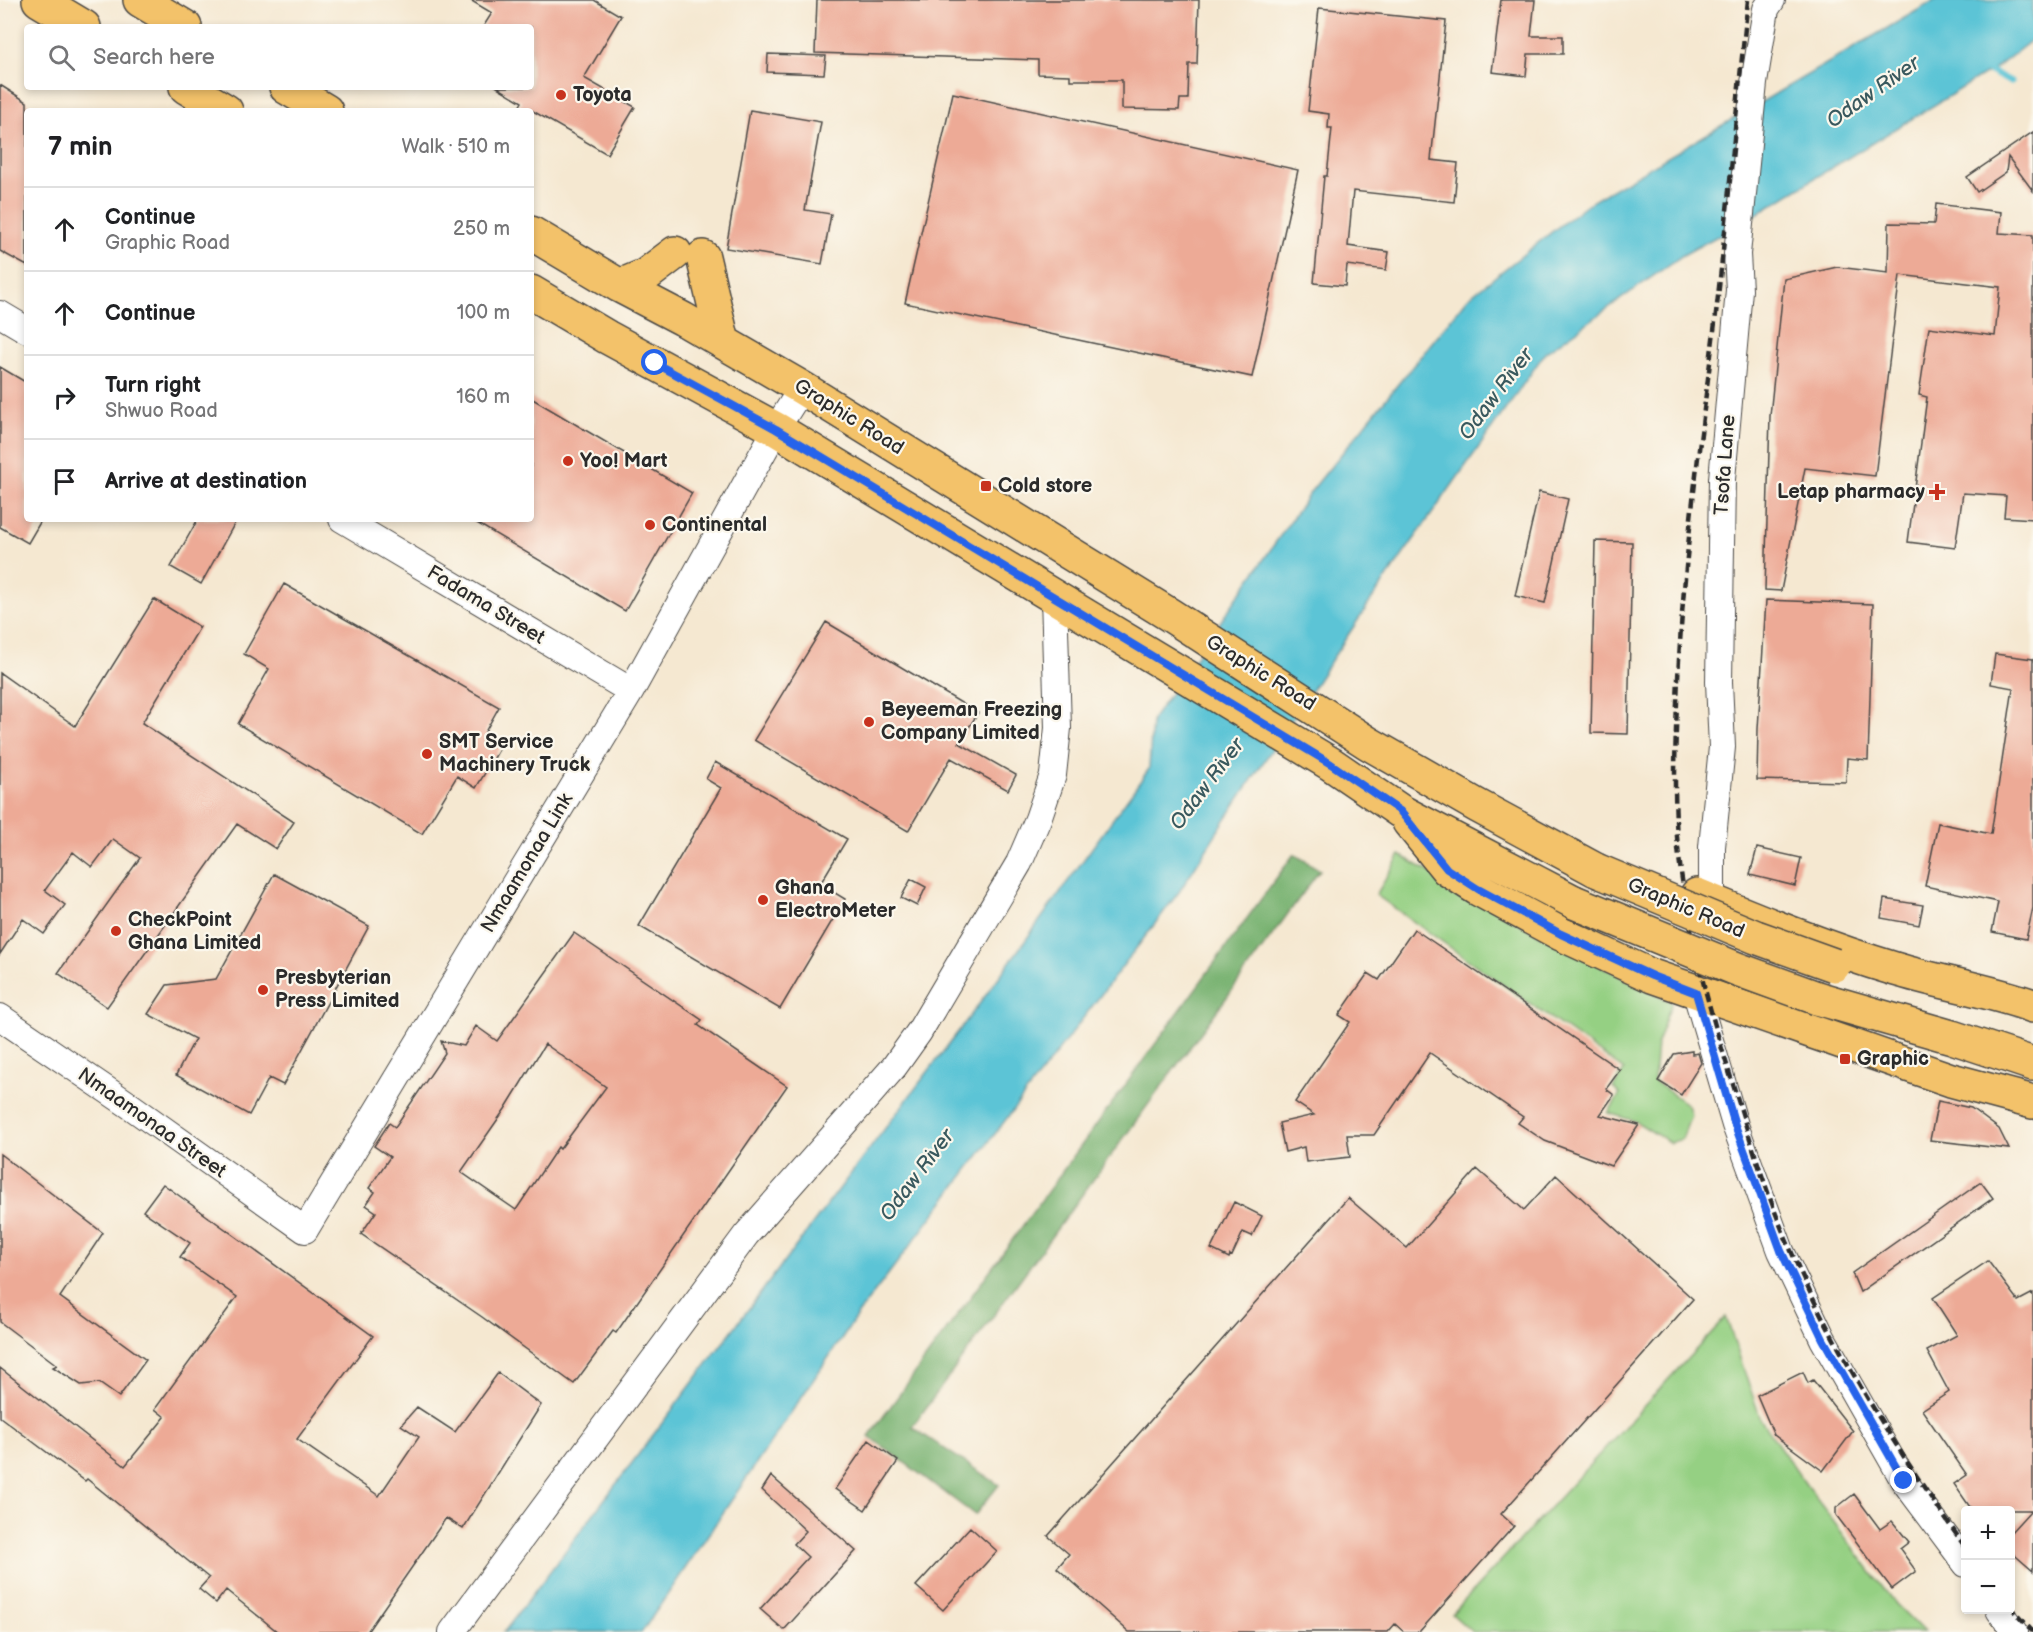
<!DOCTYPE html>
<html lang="en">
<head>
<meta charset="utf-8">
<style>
	body { margin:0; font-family:"Balsamiq Sans",sans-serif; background:#f2f2f2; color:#202124 }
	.controls { position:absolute; right:18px; bottom:18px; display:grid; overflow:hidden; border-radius:6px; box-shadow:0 3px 9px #0003 }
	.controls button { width:54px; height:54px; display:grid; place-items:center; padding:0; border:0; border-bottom:2px solid #e0e0e0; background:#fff; color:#202124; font:30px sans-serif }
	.stop { position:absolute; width:18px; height:18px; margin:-14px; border:4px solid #2563eb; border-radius:50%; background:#fff }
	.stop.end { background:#2563eb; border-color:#fff; box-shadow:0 2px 6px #0008 }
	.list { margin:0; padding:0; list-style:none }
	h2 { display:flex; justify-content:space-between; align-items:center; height:78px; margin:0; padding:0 24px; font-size:26px }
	h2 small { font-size:20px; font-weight:400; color:#757577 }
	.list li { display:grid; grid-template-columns:39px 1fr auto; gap:18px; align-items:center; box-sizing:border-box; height:84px; padding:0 24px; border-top:2px solid #e0e0e0 }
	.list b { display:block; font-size:22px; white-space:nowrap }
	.list p { margin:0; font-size:20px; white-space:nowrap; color:#757577 }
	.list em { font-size:20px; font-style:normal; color:#757577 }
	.icon { flex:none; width:33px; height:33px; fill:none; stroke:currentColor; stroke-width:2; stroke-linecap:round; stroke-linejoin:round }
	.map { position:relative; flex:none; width:2033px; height:1632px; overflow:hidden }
	.search { position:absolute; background:#fff; box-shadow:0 3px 9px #0003; left:24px; top:24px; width:510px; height:66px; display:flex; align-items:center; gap:15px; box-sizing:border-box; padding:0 21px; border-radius:6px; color:#757577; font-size:22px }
	.panel { position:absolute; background:#fff; box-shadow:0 3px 9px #0003; left:24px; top:108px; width:510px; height:414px; border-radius:6px }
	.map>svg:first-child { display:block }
</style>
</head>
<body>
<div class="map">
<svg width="2033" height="1632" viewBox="0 0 2033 1632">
	<rect width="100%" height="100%" fill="#fbf7ec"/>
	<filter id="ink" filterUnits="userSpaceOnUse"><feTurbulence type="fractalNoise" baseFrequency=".0167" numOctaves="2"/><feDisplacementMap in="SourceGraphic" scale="12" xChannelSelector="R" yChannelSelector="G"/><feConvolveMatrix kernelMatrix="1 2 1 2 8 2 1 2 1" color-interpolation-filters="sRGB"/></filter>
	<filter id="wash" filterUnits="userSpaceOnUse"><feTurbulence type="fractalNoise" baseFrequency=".008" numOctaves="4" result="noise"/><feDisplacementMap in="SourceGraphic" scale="24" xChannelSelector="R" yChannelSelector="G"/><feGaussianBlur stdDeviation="1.35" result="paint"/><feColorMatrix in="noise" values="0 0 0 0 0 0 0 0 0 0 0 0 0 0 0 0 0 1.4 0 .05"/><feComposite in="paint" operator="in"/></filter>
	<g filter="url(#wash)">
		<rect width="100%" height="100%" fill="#f5e8d1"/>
		<path fill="#95d083" stroke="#607e57" stroke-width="1.5" d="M1400 855 1527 928 1672 1002 1657 1043 1654 1081 1688 1105 1691 1115 1682 1139 1670 1143 1635 1121 1608 1113 1620 1094 1613 1088 1624 1070 1376 895Z
			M1726 1317 1761 1420 1807 1486 1893 1601 1924 1632H1472L1452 1614Z"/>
		<path fill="#78b271" stroke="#526e4e" stroke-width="1.5" d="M1294 854 1320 870 912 1427 999 1485 975 1515 869 1436Z"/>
		<path fill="#5bc4d6" stroke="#437880" stroke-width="1.5" d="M1935 0H2033V39L2000 65 1745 221 1683 255 1545 353 1372 599 1219 829 1179 892 858 1314 642 1632H504L986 995 1149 769 1152 720 1312 490 1468 298 1586 205Z"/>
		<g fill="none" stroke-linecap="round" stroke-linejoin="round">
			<path stroke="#5bc4d6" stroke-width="7" d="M1984 68 2011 82"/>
		</g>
		<g id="blocks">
			<path fill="#edaa96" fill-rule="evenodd" d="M470 0H594L621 16 584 78 635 107 607 154 533 111H517L522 102 497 87H531V27H483L492 13Z
				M817 0H1199L1197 64H1189L1188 99H1180L1179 110 1122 109V80H1070V75L1038 74V60L815 53Z
				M1501 0H1535L1531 36H1563V54H1528L1526 76 1492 72Z
				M1319 8 1446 21 1431 160 1458 163 1454 202 1353 191 1348 246 1389 252 1386 270 1347 265 1345 286 1314 283 1324 176H1327L1332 128H1328L1329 114 1308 111Z
				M768 54 826 56 824 74 767 72Z
				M0 85 27 102V266L0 251Z
				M953 93 1298 170 1252 377 905 303Z
				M750 110 821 122 805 210 831 214 822 264 726 248Z
				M2033 132V191L2008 157 2006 172 1977 192 1967 177Z
				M1936 204 2001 212 1999 233 2033 235V519L2004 517 2006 496 1963 493 1955 548 1908 542 1927 397 1919 395 1929 327 1995 336 2000 287 1900 275 1875 476 1805 468 1781 591 1765 590 1770 416 1784 279 1837 267 1888 273 1889 223 1934 224Z
				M0 367 27 383V519H42L28 543 0 527Z
				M531 398 692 493 625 611 470 519H531Z
				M1539 492 1568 499 1545 603 1515 596Z
				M198 519H237L201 584 171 567Z
				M1595 541 1632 542 1628 734 1591 733Z
				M284 584 499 707 485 732 503 743 476 788 457 776 422 834 238 724 269 669 244 654Z
				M154 599 200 627 142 723 294 822 276 849 237 824 107 1007 58 973 140 858 113 839 92 867 73 852 45 890 65 905 44 934 23 919 0 954V673L75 726Z
				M1766 600 1873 604 1868 760 1847 758 1846 782 1757 780 1758 729Z
				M826 622 978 713 959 743 1016 775 1008 790 951 758 908 831 754 740Z
				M1995 654 2033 659V908L2026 939 1992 932 1998 902 1925 886 1938 823 1991 834 2013 688 1991 684Z
				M715 762 847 839 820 884 845 899 780 1009 639 926 721 788 706 779Z
				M1757 848 1801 858 1795 886 1750 875Z
				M274 874 369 926 283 1085 269 1078 249 1115 176 1075 195 1039 148 1014 167 985 216 979Z
				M911 879 926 887 917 906 901 898Z
				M1884 899 1923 905 1919 925 1881 918Z
				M1414 929 1620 1070 1606 1089 1614 1095 1600 1115 1639 1125 1611 1166 1545 1141 1518 1123 1523 1117 1430 1053 1374 1135H1347L1350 1157 1306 1162 1304 1147 1285 1152 1279 1123 1314 1115 1295 1102 1350 1022 1339 1015 1368 973 1379 980Z
				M574 933 702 1020 698 1025 787 1086 616 1333 613 1331 574 1384 482 1317 361 1234 376 1212 366 1205 375 1192 369 1188 390 1157 374 1146 389 1123 395 1127 445 1053 441 1041 464 1046 476 1026 497 1041ZM545 1044 606 1087 560 1149 558 1147 516 1210 461 1172 505 1109Z
				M1692 1051V1054L1698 1053 1701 1063 1681 1095 1658 1081 1674 1054Z
				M1938 1101 1971 1108 1999 1129 2009 1149 1930 1140Z
				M0 1154 103 1233 60 1297 146 1360 119 1397 99 1383 81 1385 53 1367 57 1365 0 1322Z
				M1477 1169 1524 1210 1556 1175 1693 1299 1501 1514 1514 1526 1419 1632H1404L1395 1624 1388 1632H1129L1057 1568 1069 1554 1048 1536 1348 1198 1407 1248Z
				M1981 1182 1993 1198 1860 1292 1852 1273Z
				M163 1184 373 1336 297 1439 379 1496 419 1437 401 1425 417 1407 455 1432 498 1373 541 1405 463 1529 446 1518 367 1632H278L226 1590 216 1603 199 1589 209 1578 87 1479 85 1481 0 1417V1368L125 1466 165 1417 155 1409 237 1297 180 1257 190 1243 143 1211Z
				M1234 1202 1262 1216 1252 1236 1243 1232 1232 1256 1230 1255 1229 1258 1211 1249Z
				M1988 1261 2018 1301 2033 1293V1571L2010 1551V1533L2031 1510H1972L1954 1484 1967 1475 1922 1410 1949 1392 1927 1351 1957 1335 1933 1298Z
				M1803 1372 1808 1383 1813 1380 1853 1431 1823 1471 1774 1435 1757 1395Z
				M869 1440 898 1461 865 1510 835 1489Z
				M771 1476 856 1551 784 1630 760 1609 808 1557 794 1544 806 1531 762 1490Z
				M1854 1494 1880 1529 1892 1521 1909 1542 1900 1549 1916 1571 1892 1589 1836 1515V1508Z
				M970 1527 997 1551 943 1610 916 1586Z"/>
		</g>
	</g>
	<g filter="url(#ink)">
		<use href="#blocks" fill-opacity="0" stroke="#494744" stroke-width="1.5"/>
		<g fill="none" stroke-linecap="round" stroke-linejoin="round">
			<g stroke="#494744" stroke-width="28">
				<path id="street" d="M0 314 27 330
					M342 519 631 691
					M1712 902V847L1722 747 1719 682 1722 479 1739 290 1737 254 1754 83 1766 9 1772 0
					M1696 993 1735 1125 1781 1251 1823 1339 1904 1481 1966 1564
					M0 1017 129 1105 305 1230 631 691 776 429 802 388
					M1999 1610 2015 1632
					M452 1632 746 1235 894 1067 919 1032 1019 863 1038 819 1053 775 1058 728 1054 596"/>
			</g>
			<g stroke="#494744" stroke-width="36">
				<path id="primary" d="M39 0 84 27
					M140 0 185 27
					M186 87 226 111
					M286 87 326 111
					M531 233 620 286 683 319 802 388 1170 615 1368 743 1476 805 1596 870
					M703 257 723 342
					M620 286 646 275 675 253
					M531 292 607 337 776 429 1331 764 1400 811 1574 902
					M1409 822 1447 869 1478 889 1561 934 1652 976 1951 1080 2033 1102
					M1697 895C1762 922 1828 949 1895 969 1941 983 1988 990 2033 1006
					M1817 998 1952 1037 2033 1064"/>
			</g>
			<use href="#street" stroke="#fff" stroke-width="26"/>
			<use href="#primary" stroke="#f3c26a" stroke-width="33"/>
			<path stroke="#2b2b2b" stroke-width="4.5" stroke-dasharray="9 4.5" stroke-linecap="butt" d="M1748 0C1735 118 1726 237 1711 355 1696 471 1681 586 1677 703 1675 754 1673 806 1679 857 1688 933 1708 1005 1731 1078 1748 1132 1764 1187 1786 1239 1831 1347 1898 1452 1966 1548
				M2010 1606 2033 1632"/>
			<g stroke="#494744" stroke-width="36" stroke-linecap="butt">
				<path id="primary-bridge" d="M1596 870 1756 937 1834 965
					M1574 902 1737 969 1817 998"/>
			</g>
			<use href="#primary-bridge" stroke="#f3c26a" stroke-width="33"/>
		</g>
	</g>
	<g fill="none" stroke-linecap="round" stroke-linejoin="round" filter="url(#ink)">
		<path stroke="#2563eb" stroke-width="8" d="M655 363 776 429 1331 764 1400 811 1447 869 1478 889 1561 934 1652 976 1696 993 1735 1125 1781 1251 1823 1339 1904 1481"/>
	</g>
	<g fill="#c8321e" stroke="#fbf7ec" stroke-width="2">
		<circle cx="561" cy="95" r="6"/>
		<circle cx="568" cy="461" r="6"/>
		<rect x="980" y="480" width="12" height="12" rx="3"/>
		<path d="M1934 483h6v6h6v6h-6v6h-6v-6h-6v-6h6z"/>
		<circle cx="650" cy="525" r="6"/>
		<circle cx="869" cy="722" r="6"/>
		<circle cx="427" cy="754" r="6"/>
		<circle cx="763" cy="900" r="6"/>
		<circle cx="116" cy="931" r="6"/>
		<circle cx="263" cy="990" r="6"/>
		<rect x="1839" y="1053" width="12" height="12" rx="3"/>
	</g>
	<g text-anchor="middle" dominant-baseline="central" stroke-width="4.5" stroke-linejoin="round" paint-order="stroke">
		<g font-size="20" font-weight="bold" fill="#2b2b2b" stroke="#fbf7ec" text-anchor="start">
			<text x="573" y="95">Toyota</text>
			<text x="580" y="461">Yoo! Mart</text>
			<text x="998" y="486">Cold store</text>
			<text x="1925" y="492" text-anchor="end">Letap pharmacy</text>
			<text x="662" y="525">Continental</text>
			<text x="881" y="710">Beyeeman Freezing<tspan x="881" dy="23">Company Limited</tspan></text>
			<text x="439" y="742">SMT Service<tspan x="439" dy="23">Machinery Truck</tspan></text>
			<text x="775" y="888">Ghana<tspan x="775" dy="23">ElectroMeter</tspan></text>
			<text x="128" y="920">CheckPoint<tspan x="128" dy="23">Ghana Limited</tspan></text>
			<text x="275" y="978">Presbyterian<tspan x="275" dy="23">Press Limited</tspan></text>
			<text x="1857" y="1059">Graphic</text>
		</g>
		<g font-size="20" fill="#2b2b2b" stroke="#fbf7ec">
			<text transform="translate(849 417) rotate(32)">Graphic Road</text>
			<text transform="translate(1725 465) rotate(-86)">Tsofa Lane</text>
			<text transform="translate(486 605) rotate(31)">Fadama Street</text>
			<text transform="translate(1261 673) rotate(32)">Graphic Road</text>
			<text transform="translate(527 863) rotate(-59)">Nmaamonaa Link</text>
			<text transform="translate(1686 908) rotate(23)">Graphic Road</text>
			<text transform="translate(152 1123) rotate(35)">Nmaamonaa Street</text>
		</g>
		<g font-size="21" font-style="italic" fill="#39595e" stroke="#fbf7ec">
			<text transform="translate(1873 92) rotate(-35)">Odaw River</text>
			<text transform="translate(1496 394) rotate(-53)">Odaw River</text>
			<text transform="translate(1207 784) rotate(-53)">Odaw River</text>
			<text transform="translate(917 1175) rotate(-53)">Odaw River</text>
		</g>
	</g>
</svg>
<div class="controls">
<button>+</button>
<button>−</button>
</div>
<div class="stop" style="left:655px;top:363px"></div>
<div class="stop end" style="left:1904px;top:1481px"></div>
<div class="search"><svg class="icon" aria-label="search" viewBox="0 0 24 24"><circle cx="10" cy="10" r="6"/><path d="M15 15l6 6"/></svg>Search here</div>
<section class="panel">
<h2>7 min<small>Walk · 510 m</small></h2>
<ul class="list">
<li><svg class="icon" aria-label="ahead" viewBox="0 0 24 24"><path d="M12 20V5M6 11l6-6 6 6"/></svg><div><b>Continue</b><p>Graphic Road</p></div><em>250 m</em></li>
<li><svg class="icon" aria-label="ahead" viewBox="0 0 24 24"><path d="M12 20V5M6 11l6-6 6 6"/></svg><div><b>Continue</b></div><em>100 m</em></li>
<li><svg class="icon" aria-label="right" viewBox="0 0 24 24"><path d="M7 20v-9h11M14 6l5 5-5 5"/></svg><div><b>Turn right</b><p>Shwuo Road</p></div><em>160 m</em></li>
<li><svg class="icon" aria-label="arrive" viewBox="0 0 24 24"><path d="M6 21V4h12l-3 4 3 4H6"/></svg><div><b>Arrive at destination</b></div></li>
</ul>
</section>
</div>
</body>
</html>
